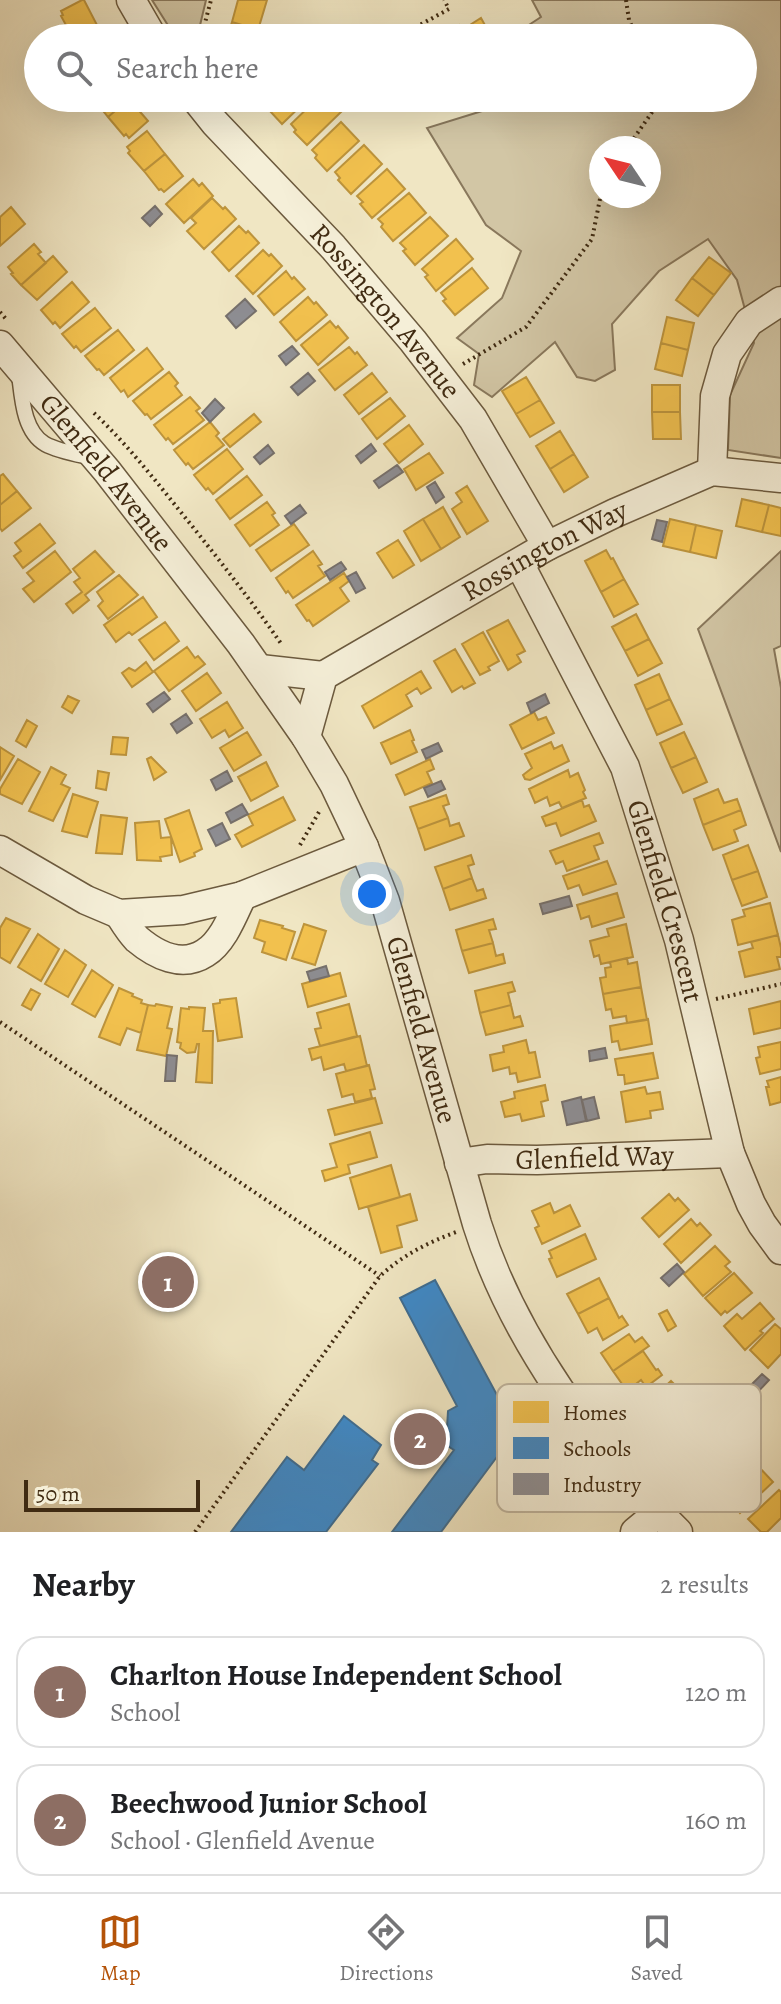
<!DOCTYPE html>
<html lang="en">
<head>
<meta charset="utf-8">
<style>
	body { margin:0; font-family:Alegreya,serif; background:#f6f6f6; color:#202124 }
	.compass { position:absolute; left:589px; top:136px; width:72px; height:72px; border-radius:50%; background:#fff; box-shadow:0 8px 32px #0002; rotate:305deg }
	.scale { position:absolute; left:24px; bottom:20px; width:176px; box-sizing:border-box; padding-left:8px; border:4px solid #402b12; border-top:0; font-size:22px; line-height:28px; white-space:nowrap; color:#402b12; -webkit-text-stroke:6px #f5efd8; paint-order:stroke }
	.you { position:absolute; left:372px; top:894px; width:28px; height:28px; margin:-20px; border:6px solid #fff; border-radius:50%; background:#1a73e8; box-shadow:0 0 0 12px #1a73e833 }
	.badge { display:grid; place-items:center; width:52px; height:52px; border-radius:50%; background:#b45309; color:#fff; font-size:26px; font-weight:700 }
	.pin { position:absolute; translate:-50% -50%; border:4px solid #fff; box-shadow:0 2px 8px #0006 }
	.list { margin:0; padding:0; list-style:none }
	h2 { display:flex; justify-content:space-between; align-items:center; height:104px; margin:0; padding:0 32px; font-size:34px }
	h2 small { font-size:26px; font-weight:400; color:#757577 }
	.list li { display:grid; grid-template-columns:52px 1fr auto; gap:24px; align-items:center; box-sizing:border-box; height:112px; margin:0 16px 16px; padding:0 16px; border:2px solid #e0e0e0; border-radius:24px }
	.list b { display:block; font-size:30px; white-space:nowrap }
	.list p { margin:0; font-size:26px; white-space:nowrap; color:#757577 }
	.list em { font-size:26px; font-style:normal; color:#757577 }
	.icon { flex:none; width:44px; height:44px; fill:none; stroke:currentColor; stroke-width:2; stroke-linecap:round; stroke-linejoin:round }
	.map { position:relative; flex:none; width:781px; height:1532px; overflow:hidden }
	.search { position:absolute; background:#fff; box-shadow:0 8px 32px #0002; left:24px; right:24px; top:24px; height:88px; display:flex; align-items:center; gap:20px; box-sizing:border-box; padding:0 28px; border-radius:44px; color:#757577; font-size:30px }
	.sheet { height:360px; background:#fff }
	nav { display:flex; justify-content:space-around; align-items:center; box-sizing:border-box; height:112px; border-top:2px solid #e0e0e0; background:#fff; font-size:22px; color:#757577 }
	nav a { display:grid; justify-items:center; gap:4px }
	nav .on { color:#b45309 }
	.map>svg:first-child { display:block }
</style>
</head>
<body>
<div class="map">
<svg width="781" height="1532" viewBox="0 0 781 1532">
	<rect width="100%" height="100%" fill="#f0e6c3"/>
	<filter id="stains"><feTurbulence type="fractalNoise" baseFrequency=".0025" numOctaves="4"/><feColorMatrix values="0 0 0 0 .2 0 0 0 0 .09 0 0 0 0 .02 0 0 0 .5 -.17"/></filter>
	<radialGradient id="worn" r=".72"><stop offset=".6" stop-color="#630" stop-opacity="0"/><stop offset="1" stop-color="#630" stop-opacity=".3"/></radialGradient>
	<path fill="#d2c6a5" stroke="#89785c" stroke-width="2" fill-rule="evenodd" d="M152 0H206L197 38H176Z
		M532 0H781V458L728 450 730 395 754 343 737 280 708 239 659 271 612 324 615 370 595 381 577 377 555 342 492 397 474 385 479 354 457 338 502 298 521 251 486 225 427 128 524 98H743V38H517L515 34 541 17ZM601 148H649V196H601Z
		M781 551V646L774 649 781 688V852L698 629Z"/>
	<path fill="#f2c14e" stroke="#bd943c" stroke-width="2" d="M82 0H84L97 25 73 38 61 16 63 15 61 11Z
		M238 0H267L258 30 232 22Z
		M481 18 492 38H466L462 30Z
		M232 22 258 30 256 38H227Z
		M97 25 104 38H73Z
		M459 25 466 38H440L439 36Z
		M93 98H128L129 99 108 117Z
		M309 98 282 124 269 110 272 107 264 99Z
		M318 98H321L326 103 329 100 341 112 307 145 294 132 296 130 291 124Z
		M129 99 148 121 129 138 126 134 124 136 108 117Z
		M341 122 359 141 327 171 315 158 317 155 312 150Z
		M147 131 165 154 144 171 128 153 130 151 127 147Z
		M364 145 382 164 351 194 338 180 340 178 335 172Z
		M165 154 183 176 164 192 161 189 159 190 144 171Z
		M387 169 405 189 372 218 360 204 363 202 357 196Z
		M193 179 199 186 202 183 213 196 184 223 166 204Z
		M409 193 426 213 393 241 381 227 383 224 378 219Z
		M212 198 223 209 225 207 236 219 204 249 187 231 196 223 191 218Z
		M11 207 25 224 0 246V217Z
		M430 217 448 236 415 265 403 251 406 249 400 243Z
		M239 226 246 233 248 231 259 243 229 271 212 252Z
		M456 239 473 259 436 291 425 277 428 275 422 269Z
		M34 244 41 252 38 254 46 263 21 285 11 274 13 273 8 267Z
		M263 250 269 256 271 254 282 266 253 294 236 276Z
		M53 256 67 272 37 300 21 285Z
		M709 257 731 273 714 295 692 278Z
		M472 268 488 288 455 315 443 301 446 299 441 293Z
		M286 271 292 279 294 277 305 289 274 315 258 296Z
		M692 278 714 295 698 316 676 300Z
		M72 282 89 302 60 328 55 322 53 324 41 310Z
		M308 297 314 304 316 302 327 315 296 341 280 322Z
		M95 308 111 328 81 352 76 346 74 348 62 334Z
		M667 317 694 323 688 350 661 343Z
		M330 321 336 328 338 326 348 338 318 365 301 345Z
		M118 330 134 350 104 375 99 369 97 370 85 356Z
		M661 343 688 350 682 376 655 369Z
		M349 347 355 354 357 352 367 365 335 390 319 370Z
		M147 348 163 369 128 397 124 390 121 392 110 378Z
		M169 372 178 383 175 386 182 395 151 419 147 414 145 415 133 401Z
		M372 373 387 392 359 414 344 395Z
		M526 377 540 400 516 414 502 391Z
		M652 385H680V412H652Z
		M190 397 200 408 196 411 204 420 173 444 168 438 166 440 154 425Z
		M390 398 405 416 377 439 362 419Z
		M540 400 554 423 530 437 516 414Z
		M652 412H680L681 439H653Z
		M254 414 261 422 230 447 223 439Z
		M210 422 219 433 216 436 224 445 193 469 188 463 186 465 174 450Z
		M409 425 423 444 399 463 384 444Z
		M560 431 574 454 550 469 536 446Z
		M227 449 243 469 213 494 208 488 206 490 194 475Z
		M429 453 443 473 416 490 404 469Z
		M574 454 588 477 564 492 550 469Z
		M3 474 17 491 0 505V476Z
		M247 476 262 495 230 519 216 500Z
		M467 486 488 521 467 534 452 509 462 502 456 493Z
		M17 491 31 508 2 531 0 528V505Z
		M742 499 769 505 762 532 736 526Z
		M267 502 275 513 272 515 279 525 250 546 235 525Z
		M769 505 781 508V536L762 532Z
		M443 507 460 537 441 549 423 519Z
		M423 519 441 549 421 561 404 531Z
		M670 519 696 525 690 552 663 546Z
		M40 524 55 543 23 568 14 556 21 551 15 543Z
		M294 524 309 545 271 571 256 550Z
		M696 525 722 531 716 558 690 552Z
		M398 540 414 565 393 578 377 553Z
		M606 550 611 559 613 558 624 579 601 592 585 561Z
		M55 551 71 572 34 602 23 589 34 581 27 573Z
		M95 551 114 572 85 595 89 600 73 613 66 604 82 592 74 582 80 578 73 569Z
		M313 551 322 564 318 566 325 576 293 598 288 591 286 593 276 578Z
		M344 573 349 581 340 588 349 601 313 626 309 620 307 621 296 605Z
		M119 575 138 595 108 619 98 606 103 601 97 592Z
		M624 579 638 604 614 617 601 592Z
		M143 597 157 617 132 635 129 632 116 642 104 625Z
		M636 614 649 639 625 651 612 627Z
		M508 620 525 651 517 655 521 662 508 670 487 631Z
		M165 622 179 641 154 660 139 640Z
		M483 632 499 661 488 667 490 670 480 675 462 644Z
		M649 639 662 663 638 676 625 651Z
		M187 647 195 658 198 656 205 664 169 691 154 671Z
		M455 649 475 683 464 689 462 686 452 692 434 661Z
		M146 662 153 672 132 687 122 673 129 668 135 671Z
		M421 671 431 688 421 694 417 688 406 695 412 706 374 728 362 706Z
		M207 673 221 693 196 711 182 691Z
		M659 674 670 699 646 710 635 685Z
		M68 696 79 701 72 713 62 707Z
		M670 699 682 724 657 735 646 710Z
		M227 702 243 728 229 737 225 730 212 738 200 719Z
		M534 712 538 720 546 717 554 733 522 749 510 725Z
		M27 720 37 726 26 747 16 741Z
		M410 730 414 740 412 741 417 752 391 764 381 743Z
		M247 732 261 755 234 771 220 748Z
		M684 732 696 757 671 768 660 743Z
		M113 737 128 738 126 755 111 754Z
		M551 742 554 749 562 745 569 761 530 780 525 779 523 775 532 768 525 754Z
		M0 747 14 756 0 780Z
		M151 757 166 772 154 780 147 759Z
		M696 757 707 782 683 793 671 768Z
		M18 759 40 772 22 804 0 794V789Z
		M430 759 434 769 427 772 432 783 405 795 396 775Z
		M266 762 278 786 251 801 238 777Z
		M51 767 66 775 61 784 70 788 53 821 29 811Z
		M568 770 570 777 578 773 585 790 583 792 586 798 562 808 559 802 550 806 547 797 535 803 529 789Z
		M98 771 109 773 106 790 96 788Z
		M718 789 724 803 737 799 741 810 703 825 694 799Z
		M73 794 98 802 87 837 62 831Z
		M446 795 449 804 443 806 448 818 418 829 410 807Z
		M283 797 295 820 242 847 235 835 253 825 248 815Z
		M582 800 584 807 589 805 596 821 561 836 556 823 546 826 542 817Z
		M189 810 202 849 194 853 195 856 180 862 165 819Z
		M741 810 746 825 734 830 738 841 713 850 703 825Z
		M101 815 127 818 122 854 96 853Z
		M448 818 450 826 459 823 464 836 425 850 418 829Z
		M159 821 161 838 171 837 172 855 160 857 161 861 137 860 135 823Z
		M599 833 603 843 594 846 599 859 567 871 563 861 556 864 550 851Z
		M748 845 758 871 732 880 723 855Z
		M471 855 474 864 468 866 472 878 443 889 435 867Z
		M607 861 616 884 583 895 579 885 568 889 563 876Z
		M758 871 767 897 742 906 732 880Z
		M472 878 477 891 483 889 486 898 450 910 443 889Z
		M617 893 624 917 592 927 589 916 581 919 577 905Z
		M770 903 778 935 738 945 732 920 745 916 743 910Z
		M6 918 30 929 10 963 0 957V928Z
		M493 919 496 929 489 930 493 943 462 951 456 930Z
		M260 920 283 926 282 928 295 932 286 960 262 952 265 942 254 938Z
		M304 924 326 931 315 965 292 958Z
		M626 924 633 957 601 964 599 955 594 957 590 941 609 936 607 929Z
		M38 934 59 949 41 981 18 967Z
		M778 935 781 948V957H777L780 969 745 977 739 952 753 948 751 942Z
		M493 943 496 956 503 954 505 963 469 973 462 951Z
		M65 950 86 965 68 997 45 984Z
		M627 958 628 964 637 962 641 987 603 994 600 978 606 977 605 968 611 967 610 962Z
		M92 970 113 985 95 1017 72 1004Z
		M340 973 346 996 308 1007 302 984Z
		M512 982 515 991 508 993 511 1005 480 1013 475 991Z
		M641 987 647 1020 627 1023 626 1016 613 1018 611 1009 606 1010 603 994Z
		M119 988 133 994 132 996 142 1000 141 1003 148 1005 141 1033 127 1028 120 1045 99 1037Z
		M31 989 40 994 31 1010 22 1005Z
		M236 998 242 1037 218 1041 213 1004 220 1003V1000Z
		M781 1001V1028L754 1034 749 1009Z
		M156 1004 172 1007 167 1028 172 1029 166 1056 137 1050 148 1005 155 1006Z
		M349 1004 357 1036 320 1046 315 1029 321 1028 317 1013Z
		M511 1005 514 1018 520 1016 523 1026 486 1035 480 1013Z
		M189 1007 205 1008 203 1031H213L212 1083 196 1082 199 1044H197L195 1052 187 1053 180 1048 181 1043 177 1042 181 1008 189 1009Z
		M648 1019 652 1044 620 1050 618 1041 612 1042 610 1026Z
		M360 1036 367 1066 346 1071 344 1064 324 1070 321 1057 312 1060 309 1049Z
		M526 1040 529 1053 535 1052 540 1077 518 1082 516 1073 510 1074 509 1067 493 1071 490 1055 504 1052 503 1046Z
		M781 1042V1069L760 1074 756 1058 760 1057 758 1047Z
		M653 1053 658 1078 625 1084 624 1075H618L615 1059Z
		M369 1065 375 1089 370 1090 372 1098 355 1102 353 1094 342 1097 336 1074Z
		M781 1077V1102L770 1105 766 1087H769L767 1081Z
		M545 1085 548 1100 541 1102 544 1116 522 1121 520 1114 505 1117 501 1102 515 1098 514 1092Z
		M645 1087 647 1094 660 1092 663 1109 650 1111 651 1118 626 1122 621 1092Z
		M375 1098 382 1123 335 1135 328 1110Z
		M370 1132 377 1157 348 1165 350 1173 325 1181 322 1171 337 1167 330 1144Z
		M391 1165 400 1197 359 1209 350 1178Z
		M410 1194 417 1220 397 1226 402 1247 381 1253 368 1207Z
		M669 1194 675 1201 678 1198 689 1210 659 1237 642 1218Z
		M550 1203 554 1213 570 1205 580 1226 542 1244 535 1228 539 1226 532 1211Z
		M691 1219 697 1226 700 1223 711 1235 681 1263 664 1244Z
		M585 1234 596 1259 557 1277 549 1259 552 1258 549 1251Z
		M715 1246 730 1262 725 1266 731 1272 703 1296 684 1274Z
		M734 1273 752 1293 727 1313 725 1311 721 1315 705 1298Z
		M599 1278 609 1298 578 1314 567 1294Z
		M609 1298 619 1318 622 1316 628 1325 603 1340 597 1328 588 1333 578 1314Z
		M760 1303 774 1319 760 1331 763 1333 745 1350 724 1326 737 1314 742 1319Z
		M667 1310 676 1326 668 1331 659 1314Z
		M775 1324 781 1329V1354L768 1368 750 1350Z
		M629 1334 635 1342 642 1337 649 1346 613 1371 601 1353Z
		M643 1351 656 1370 658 1369 662 1375 646 1387 641 1380 627 1391 613 1371Z
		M671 1381 686 1396 657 1424 642 1408Z
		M757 1465 773 1482 740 1513 726 1495Z
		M779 1490 781 1492V1518L767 1532H761L748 1519Z"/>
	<path fill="#3f88c5" stroke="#3f6c8f" stroke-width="2" d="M435 1280 510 1419 508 1442 441 1532H392L454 1450 446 1445 448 1411 457 1406 400 1298Z
		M344 1416 381 1445 372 1460 378 1464 326 1532H231L287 1457 304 1470Z"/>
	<path fill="#8d8d92" stroke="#76706c" stroke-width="2" d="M155 206 162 214 150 226 142 218Z
		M245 299 256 311 236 328 226 316Z
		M292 346 299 354 286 365 279 356Z
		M308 373 315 381 298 395 291 387Z
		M215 399 224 408 210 422 202 413Z
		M371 444 376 451 361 463 356 456Z
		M268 445 274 453 260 464 254 457Z
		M397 465 403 472 379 488 374 481Z
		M435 482 444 497 436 503 427 487Z
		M300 505 306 513 291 524 285 516Z
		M657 520 667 522 662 542 652 539Z
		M341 562 346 569 330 580 325 572Z
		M356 572 365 588 356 593 347 577Z
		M164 692 170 699 153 712 147 704Z
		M545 694 549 703 531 713 527 703Z
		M186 714 192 723 177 733 171 724Z
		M438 743 442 751 426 759 422 750Z
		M227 771 232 781 216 790 211 780Z
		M441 781 445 789 428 797 424 788Z
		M242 804 248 814 231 823 226 813Z
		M222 823 230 839 216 846 208 830Z
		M569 896 572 906 543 914 540 904Z
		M326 966 329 976 310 981 307 972Z
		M605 1048 607 1058 590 1061 589 1051Z
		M167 1055 177 1056 175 1081H165Z
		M581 1097 586 1121 567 1125 562 1102Z
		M594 1097 599 1118 587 1121 582 1100Z
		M677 1264 684 1272 669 1286 661 1278Z
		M762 1374 769 1380 756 1394 749 1387Z"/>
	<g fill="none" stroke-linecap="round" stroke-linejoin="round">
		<g stroke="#6c5a3e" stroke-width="17">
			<path id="service" d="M19 374C22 397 23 431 45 444 58 451 75 454 89 457"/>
		</g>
		<g stroke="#6c5a3e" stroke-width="31">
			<g id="minor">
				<path d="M131 0 153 38"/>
				<path id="s1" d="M195 98 215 123 333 247 413 341 473 419 547 546"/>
				<path id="s2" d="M0 345 107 471 241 644 306 737 334 784 364 847 385 901 477 1224C512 1336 594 1450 678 1532"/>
				<path d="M712 471 715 396 727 354 749 322 781 301"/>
				<path id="s3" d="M519 563 625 767 679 940 730 1153 751 1204 762 1224 781 1250"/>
				<path d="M260 669 323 676"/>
				<path id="s4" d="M306 737 323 676 547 546 615 513 712 471 781 478"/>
				<path d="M0 850 86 900 119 914 183 910 242 896 364 847"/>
				<path d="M119 914C124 922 130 932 137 939 156 955 182 968 205 953 223 942 233 915 242 896"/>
				<path id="s5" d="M459 1163 487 1159 537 1160 730 1153"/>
				<path d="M635 1532 658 1513"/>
			</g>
		</g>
		<path stroke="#402b12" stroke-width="4" stroke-dasharray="2 4" stroke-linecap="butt" d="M626 0 629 20 637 38
			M201 38 211 0
			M410 38 416 27 449 9 444 0
			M627 148 662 98
			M0 312 6 319
			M463 364 526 327 592 239 601 194
			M94 413C129 446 158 484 188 521 221 562 253 603 282 645
			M300 845 319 812
			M716 999 781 984
			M0 1022 380 1276
			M195 1532 380 1276C403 1255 427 1243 456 1232"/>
		<use href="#service" stroke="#f5efd8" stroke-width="14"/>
		<use href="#minor" stroke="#f5efd8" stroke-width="28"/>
	</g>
	<g text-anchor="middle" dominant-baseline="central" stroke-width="8" stroke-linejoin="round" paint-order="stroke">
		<g font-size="28" fill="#402b12" stroke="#f5efd8">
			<text stroke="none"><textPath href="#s1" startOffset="286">Rossington Avenue</textPath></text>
			<text stroke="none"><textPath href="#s2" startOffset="166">Glenfield Avenue</textPath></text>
			<text stroke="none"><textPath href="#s4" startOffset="318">Rossington Way</textPath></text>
			<text stroke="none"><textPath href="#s3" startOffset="370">Glenfield Crescent</textPath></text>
			<text stroke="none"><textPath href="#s2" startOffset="814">Glenfield Avenue</textPath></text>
			<text stroke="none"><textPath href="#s5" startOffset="136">Glenfield Way</textPath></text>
		</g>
	</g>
	<rect x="497" y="1384" width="264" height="128" rx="12" fill="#f5efd8" stroke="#bfb49d" stroke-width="2"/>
	<rect x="513" y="1401" width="36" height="22" fill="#f2c14e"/>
	<rect x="513" y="1437" width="36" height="22" fill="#3f88c5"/>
	<rect x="513" y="1473" width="36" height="22" fill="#8d8d92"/>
	<g font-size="22" fill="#402b12">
		<text x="563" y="1420">Homes</text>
		<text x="563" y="1456">Schools</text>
		<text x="563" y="1492">Industry</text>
	</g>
	<rect width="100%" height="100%" filter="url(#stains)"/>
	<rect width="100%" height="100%" fill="url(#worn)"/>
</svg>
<svg class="compass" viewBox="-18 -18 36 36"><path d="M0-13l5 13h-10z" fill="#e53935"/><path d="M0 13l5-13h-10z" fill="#757577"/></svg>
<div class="scale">50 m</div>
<div class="you"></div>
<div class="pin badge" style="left:168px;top:1282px;background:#8d6e63">1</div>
<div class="pin badge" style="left:420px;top:1439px;background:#8d6e63">2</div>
<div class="search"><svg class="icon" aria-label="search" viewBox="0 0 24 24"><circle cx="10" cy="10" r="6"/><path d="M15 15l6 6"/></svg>Search here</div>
</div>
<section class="sheet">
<h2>Nearby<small>2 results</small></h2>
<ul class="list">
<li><span class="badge" style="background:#8d6e63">1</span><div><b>Charlton House Independent School</b><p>School</p></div><em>120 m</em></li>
<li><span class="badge" style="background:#8d6e63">2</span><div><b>Beechwood Junior School</b><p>School · Glenfield Avenue</p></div><em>160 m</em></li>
</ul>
</section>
<nav>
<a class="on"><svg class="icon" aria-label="map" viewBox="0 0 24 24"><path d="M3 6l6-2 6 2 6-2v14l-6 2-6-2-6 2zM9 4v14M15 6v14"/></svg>Map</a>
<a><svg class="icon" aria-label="directions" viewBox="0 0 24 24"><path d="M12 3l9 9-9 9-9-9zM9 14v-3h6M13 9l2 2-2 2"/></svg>Directions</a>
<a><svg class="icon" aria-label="saved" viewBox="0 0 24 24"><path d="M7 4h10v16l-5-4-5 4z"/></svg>Saved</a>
</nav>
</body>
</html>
